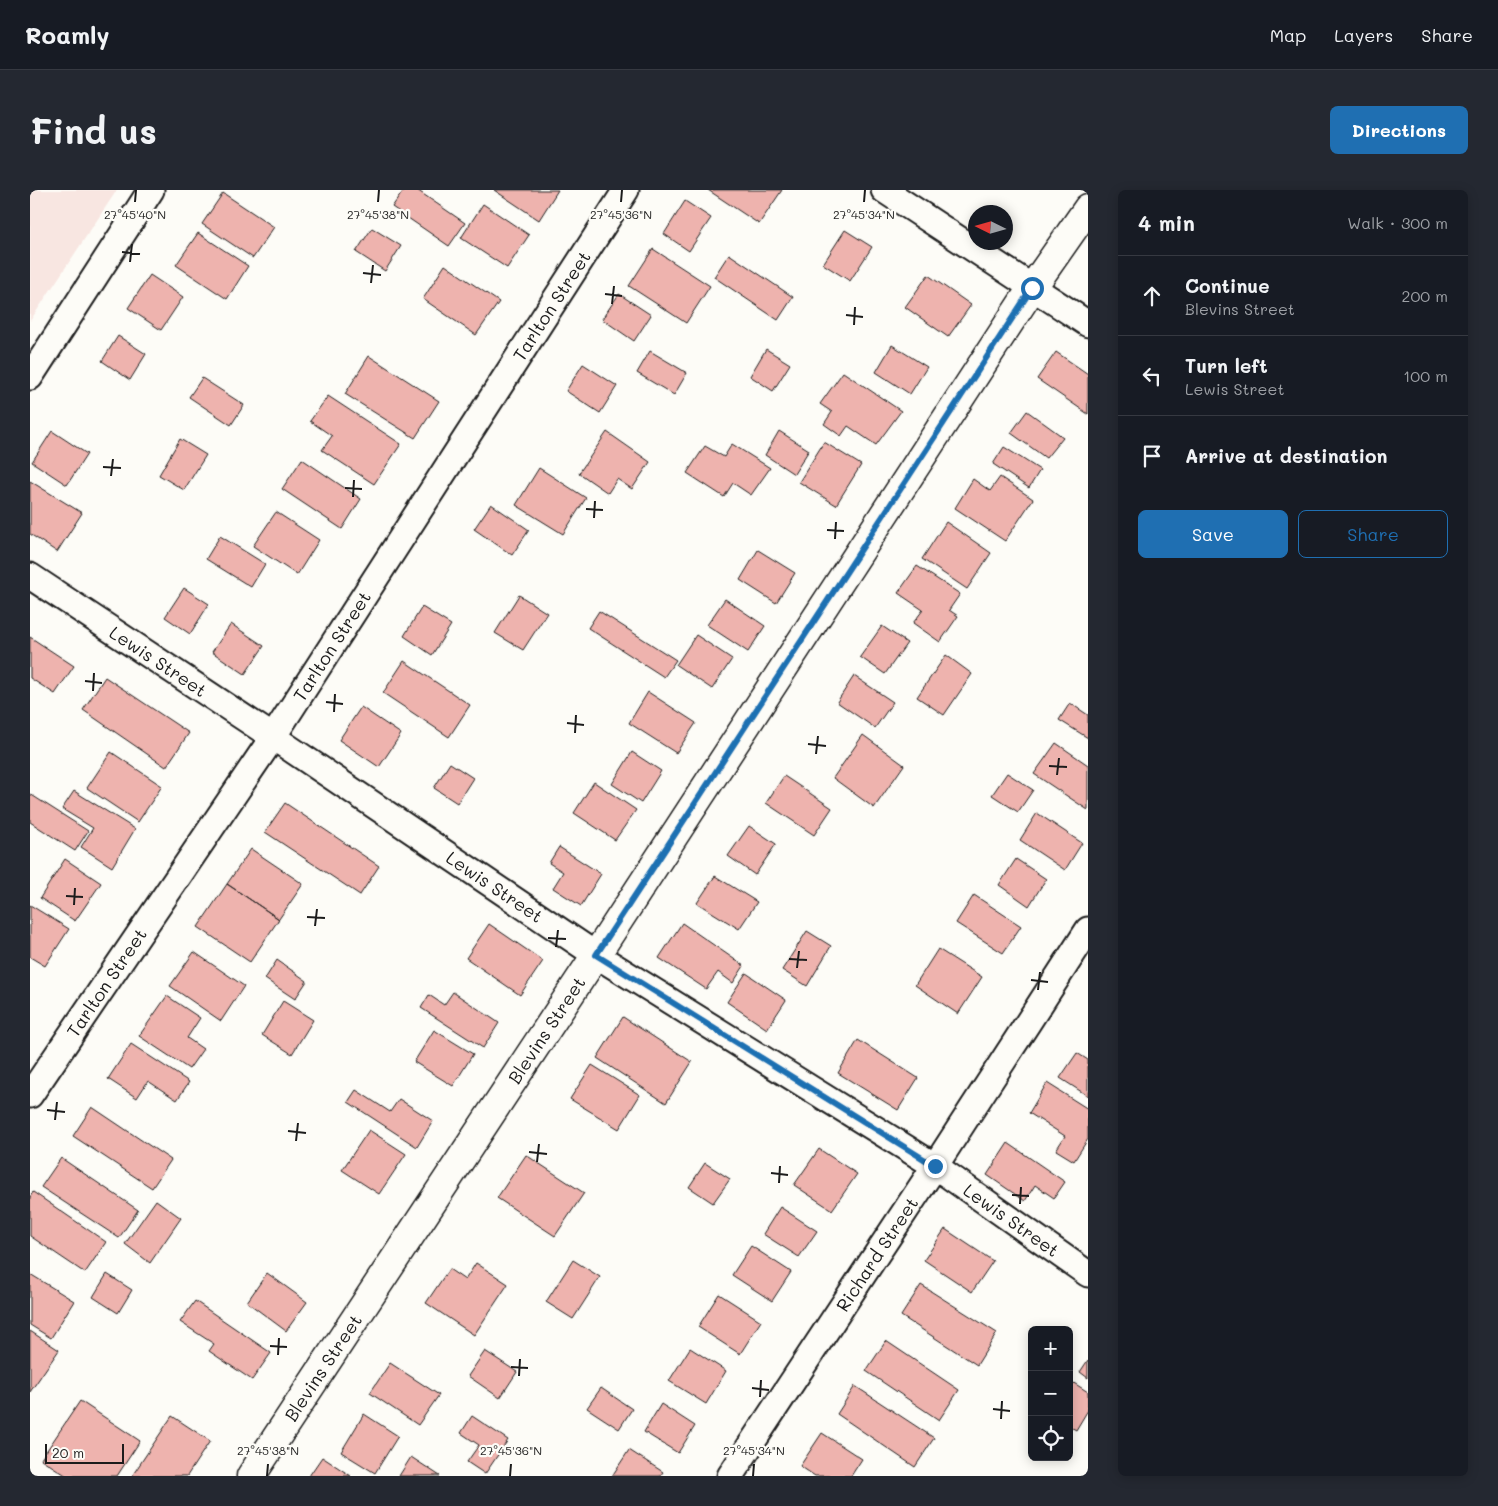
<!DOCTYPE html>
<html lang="en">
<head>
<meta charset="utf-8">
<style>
	body { margin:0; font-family:Mali,sans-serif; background:#242831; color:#f1f3f6 }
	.controls { position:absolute; right:15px; bottom:15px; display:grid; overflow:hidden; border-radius:8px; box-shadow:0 2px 12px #0003 }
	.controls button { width:45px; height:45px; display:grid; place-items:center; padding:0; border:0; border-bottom:1px solid #363941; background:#171b24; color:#f1f3f6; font:25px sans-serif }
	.compass { position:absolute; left:938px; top:15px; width:45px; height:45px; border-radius:50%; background:#171b24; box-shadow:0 2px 12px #0003; rotate:275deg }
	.scale { position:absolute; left:15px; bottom:12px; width:79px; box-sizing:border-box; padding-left:5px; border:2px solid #1c1c1c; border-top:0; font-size:14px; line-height:18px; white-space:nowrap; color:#1c1c1c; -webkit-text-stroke:4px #fdfcf7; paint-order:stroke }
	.stop { position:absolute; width:15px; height:15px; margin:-11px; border:4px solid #1f6fb2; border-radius:50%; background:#fff }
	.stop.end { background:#1f6fb2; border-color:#fff; box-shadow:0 1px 5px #0008 }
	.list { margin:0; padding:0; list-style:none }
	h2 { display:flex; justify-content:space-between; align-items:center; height:65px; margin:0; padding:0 20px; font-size:21px }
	h2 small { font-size:16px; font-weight:400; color:#9ea1a6 }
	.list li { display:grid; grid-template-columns:32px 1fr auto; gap:15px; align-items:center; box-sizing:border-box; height:80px; padding:0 20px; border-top:1px solid #363941 }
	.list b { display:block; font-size:19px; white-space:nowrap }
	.list p { margin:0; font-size:16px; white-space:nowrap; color:#9ea1a6 }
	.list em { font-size:16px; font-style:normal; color:#9ea1a6 }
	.actions { display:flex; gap:10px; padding:15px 20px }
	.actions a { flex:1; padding:11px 0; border:1px solid #1f6fb2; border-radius:8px; text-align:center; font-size:18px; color:#1f6fb2 }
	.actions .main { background:#1f6fb2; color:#fff }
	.icon { flex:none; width:28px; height:28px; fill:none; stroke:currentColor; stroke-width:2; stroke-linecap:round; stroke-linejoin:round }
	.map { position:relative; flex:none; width:1058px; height:1286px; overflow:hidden; border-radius:8px }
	header { display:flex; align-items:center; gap:30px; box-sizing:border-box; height:70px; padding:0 25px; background:#171b24; border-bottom:1px solid #363941 }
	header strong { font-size:24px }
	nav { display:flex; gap:28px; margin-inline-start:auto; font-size:18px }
	.intro { display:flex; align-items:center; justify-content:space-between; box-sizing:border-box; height:120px; padding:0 30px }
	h1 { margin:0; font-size:35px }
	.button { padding:12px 22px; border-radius:8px; background:#1f6fb2; color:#fff; font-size:18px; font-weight:700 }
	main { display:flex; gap:30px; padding:0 30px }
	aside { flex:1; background:#171b24; border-radius:8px; box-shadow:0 2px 12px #0003 }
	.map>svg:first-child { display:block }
</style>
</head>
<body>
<header>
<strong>Roamly</strong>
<nav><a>Map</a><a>Layers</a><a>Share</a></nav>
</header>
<div class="intro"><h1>Find us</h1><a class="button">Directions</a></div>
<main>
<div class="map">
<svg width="1058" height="1286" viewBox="0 0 1058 1286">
	<rect width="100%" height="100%" fill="#fdfcf7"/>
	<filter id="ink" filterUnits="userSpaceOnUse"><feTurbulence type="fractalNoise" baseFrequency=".02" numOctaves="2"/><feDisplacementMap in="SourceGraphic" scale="10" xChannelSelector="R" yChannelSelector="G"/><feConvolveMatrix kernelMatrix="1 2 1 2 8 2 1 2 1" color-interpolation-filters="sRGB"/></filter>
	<g filter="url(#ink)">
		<path fill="#f8e6e1" d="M0 0H87L0 131Z"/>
		<path fill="#eeb3ae" stroke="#1c1c1c" d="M374 0H387L435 33 419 56 362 17Z
			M464 0H528L509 30Z
			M678 0H752L729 34Z
			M193 3 244 37 223 68 172 34Z
			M655 11 681 28 659 61 634 44Z
			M453 14 499 45 477 78 431 48Z
			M342 38 371 56 355 81 326 62Z
			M815 40 842 57 820 91 793 74Z
			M168 43 218 76 197 109 146 75Z
			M623 59 680 96 656 133 599 96Z
			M699 64 763 107 748 130 684 87Z
			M415 75 469 112 446 145 393 109Z
			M120 85 153 107 131 140 98 118Z
			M898 85 941 115 918 147 875 117Z
			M589 104 621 125 604 151 572 129Z
			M88 146 116 164 100 190 72 171Z
			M862 155 897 177 880 204 846 182Z
			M736 159 760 174 743 201 720 186Z
			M620 161 657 183 644 205 607 183Z
			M1026 162 1058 184V224L1007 189Z
			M339 166 409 211 385 248 315 204Z
			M553 174 587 196 570 223 536 201Z
			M813 182 871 221 846 255 818 236 811 246 794 234 802 222 790 214Z
			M172 188 214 215 201 235 159 207Z
			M298 206 371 254 344 294 292 260 302 246 280 231Z
			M997 221 1033 247 1016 268 981 243Z
			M22 241 57 264 37 295 2 272Z
			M749 241 779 260 764 284 735 265Z
			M577 242 620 272 602 299 587 289 578 303 549 283Z
			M150 249 176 265 154 300 129 285Z
			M794 252 831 275 806 315 769 292Z
			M702 254 740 278 721 305 703 293 694 307 657 283 675 256 694 267Z
			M974 257 1010 280 999 298 963 274Z
			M272 269 331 309 312 339 252 299Z
			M509 278 556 308 533 344 486 315Z
			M970 287 1003 309 975 351 925 318 943 289 960 301Z
			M0 291 52 323 27 362 0 344Z
			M461 314 499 340 482 365 444 339Z
			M246 322 289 350 267 385 223 356Z
			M916 332 961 363 937 399 892 369Z
			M190 346 235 374 221 397 176 369Z
			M728 360 765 383 746 413 710 390Z
			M887 376 930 404 919 420 928 426 910 452 883 433 893 420 868 403Z
			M154 398 179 414 160 444 135 427Z
			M489 405 517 423 493 460 465 443Z
			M695 409 735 436 718 462 677 435Z
			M392 417 421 435 402 465 374 446Z
			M569 421 646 470 634 487 558 438Z
			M201 434 234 456 215 484 182 462Z
			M852 436 877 453 855 484 830 467Z
			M666 445 702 469 682 499 646 475Z
			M0 447 44 476 25 504 0 488Z
			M916 465 942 484 914 525 887 507Z
			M374 471 440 515 419 547 353 503Z
			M824 486 863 512 845 538 807 512Z
			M75 487 159 543 136 577 53 520Z
			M618 502 666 533 646 563 599 533Z
			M1040 513 1058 525V548L1029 530Z
			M331 517 371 544 349 577 309 550Z
			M833 545 874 575 844 618 803 588Z
			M1026 553 1058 575V620L1004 584Z
			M81 562 132 596 108 632 57 598Z
			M602 562 631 581 611 613 582 594Z
			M420 573 443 588 427 613 404 598Z
			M977 583 1003 600 988 622 962 605Z
			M754 586 802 618 784 645 736 613Z
			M564 592 606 620 585 650 544 623Z
			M44 601 105 639 82 677 51 657 63 638 32 619Z
			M0 604 58 641 45 661 0 632Z
			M255 613 349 676 330 705 235 642Z
			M1007 623 1052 653 1035 680 990 650Z
			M719 636 746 654 725 685 698 666Z
			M529 657 571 684 551 716 523 698 533 682 519 673Z
			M221 659 273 694 249 729 197 694Z
			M35 669 71 693 45 731 10 708Z
			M986 669 1016 689 999 716 969 695Z
			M685 686 727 712 709 739 667 713Z
			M197 694 249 729 220 772 168 737Z
			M944 705 991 736 973 763 926 733Z
			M0 715 39 739 15 776 0 767Z
			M652 733 714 776 703 793 688 782 676 799 629 768Z
			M459 734 513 771 490 805 436 768Z
			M777 741 801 756 777 796 752 780Z
			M908 759 952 787 928 824 885 795Z
			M164 762 214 796 191 831 140 796Z
			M247 770 277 791 265 809 235 789Z
			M716 783 756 810 737 839 697 812Z
			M423 802 469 833 453 858 391 818 399 805 414 815Z
			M137 806 170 828 157 848 173 859 159 879 109 846Z
			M253 811 283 830 262 864 232 845Z
			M593 827 662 872 636 913 567 868Z
			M404 840 443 864 423 896 384 872Z
			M828 850 888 888 868 920 808 883Z
			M101 854 159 892 147 910 118 891 107 908 78 889Z
			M1047 863 1058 870V906L1030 888Z
			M562 875 610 905 589 939 540 909Z
			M1017 893 1058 919V949L1044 971 1026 960 1035 946 999 923Z
			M326 900 360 922 369 909 403 931 387 957 318 912Z
			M62 917 141 970 122 998 43 946Z
			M339 940 376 964 349 1004 312 980Z
			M978 953 1035 992 1024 1008 1005 995 995 1011 957 985Z
			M789 959 827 984 802 1020 764 995Z
			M496 965 554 1003 525 1046 467 1008Z
			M31 968 108 1020 89 1048 11 997Z
			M675 973 700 989 683 1013 659 997Z
			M3 1002 76 1052 55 1083 0 1046V1007Z
			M126 1010 151 1028 120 1073 95 1054Z
			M750 1017 787 1041 769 1067 733 1044Z
			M915 1039 963 1071 942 1102 894 1070Z
			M721 1056 761 1082 742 1111 702 1085Z
			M543 1070 570 1087 543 1129 516 1112Z
			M446 1073 478 1094 444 1145 396 1113 419 1079 435 1090Z
			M237 1083 277 1112 256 1141 217 1112Z
			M0 1084 44 1111 21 1148 0 1135Z
			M77 1084 102 1100 88 1123 63 1107Z
			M891 1095 967 1143 947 1175 871 1126Z
			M689 1104 731 1131 710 1164 668 1137Z
			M165 1111 241 1163 222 1190 179 1161 184 1154 150 1132Z
			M0 1141 29 1160 0 1202Z
			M856 1151 929 1200 909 1230 836 1181Z
			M660 1158 696 1181 676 1214 639 1191Z
			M455 1161 487 1182 470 1208 438 1186Z
			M1058 1170V1188L1050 1182Z
			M360 1173 409 1205 388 1235 340 1203Z
			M1039 1190 1058 1202V1220L1046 1240 1039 1236Z
			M825 1196 904 1248 885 1277 807 1224Z
			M571 1198 602 1219 589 1239 557 1218Z
			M50 1211 110 1251 87 1286H37L11 1269Z
			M631 1214 665 1236 648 1263 614 1242Z
			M334 1224 368 1246 345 1283 311 1262Z
			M142 1226 180 1251 168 1269 157 1286H102Z
			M442 1226 478 1250 455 1284 437 1272 449 1255 431 1243Z
			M792 1243 832 1269 821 1286H785L770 1276Z
			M599 1260 633 1282 630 1286H582Z
			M292 1267 321 1286H279Z
			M381 1267 410 1286H369Z"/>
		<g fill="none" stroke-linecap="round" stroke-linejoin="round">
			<g stroke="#1c1c1c" stroke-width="29">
				<g id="minor">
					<path d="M854 0 1058 134"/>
					<path d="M0 187 121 0"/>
					<path id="s1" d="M0 386 243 547 566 765 905 976 1058 1084"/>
					<path id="s2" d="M0 905 243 547 596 0"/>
					<path id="s3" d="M700 1286 905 976 1058 740"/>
				</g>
			</g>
			<g stroke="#1c1c1c" stroke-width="31">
				<g id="tertiary">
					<path id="s4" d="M221 1286 566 765 1002 98 1058 18"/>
				</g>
			</g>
			<use href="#minor" stroke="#fdfcf7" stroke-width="25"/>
			<use href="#tertiary" stroke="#fdfcf7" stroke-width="28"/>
		</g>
	</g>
	<g fill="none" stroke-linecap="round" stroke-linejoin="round" filter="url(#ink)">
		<path stroke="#1f6fb2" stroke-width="6" d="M905 976 566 765 1002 98"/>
	</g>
	<path fill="none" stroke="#1c1c1c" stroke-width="2" d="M105 12 106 0M348 12 349 0M591 12 592 0M834 12 835 0M92 62 110 64M100 72 102 54M333 83 351 85M341 93 343 75M575 104 592 106M582 114 584 96M816 125 833 127M824 135 825 117M73 277 91 278M81 286 83 269M315 298 332 299M323 307 324 290M556 319 573 320M564 328 565 311M797 340 814 341M805 349 806 332M55 491 72 493M63 501 64 483M296 512 313 514M304 522 305 504M537 533 554 535M545 543 546 525M778 554 796 556M786 564 788 546M1019 576 1037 577M1027 585 1029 568M36 706 53 707M44 715 45 698M277 727 295 728M285 736 287 719M518 748 536 749M526 757 528 740M759 769 777 770M767 778 769 761M1001 790 1018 792M1008 800 1010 782M17 920 35 922M25 930 27 912M258 941 276 943M266 951 268 933M499 962 517 964M507 972 509 954M741 983 758 985M749 993 750 976M982 1005 999 1006M990 1014 991 997M240 1156 257 1157M248 1165 249 1148M481 1177 498 1178M489 1186 490 1169M722 1198 739 1200M730 1207 731 1190M963 1219 980 1221M971 1229 972 1211M237 1286 238 1274M480 1286 481 1274M723 1286 724 1274"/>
	<g text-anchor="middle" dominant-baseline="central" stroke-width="4.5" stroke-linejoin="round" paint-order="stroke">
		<g font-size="18" fill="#1c1c1c" stroke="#fdfcf7">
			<text stroke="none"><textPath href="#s2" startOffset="946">Tarlton Street</textPath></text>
			<text stroke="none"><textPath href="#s2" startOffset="541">Tarlton Street</textPath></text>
			<text stroke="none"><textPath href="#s1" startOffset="154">Lewis Street</textPath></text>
			<text stroke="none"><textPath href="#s1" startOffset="559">Lewis Street</textPath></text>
			<text stroke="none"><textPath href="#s2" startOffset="136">Tarlton Street</textPath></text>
			<text stroke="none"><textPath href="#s4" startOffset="535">Blevins Street</textPath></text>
			<text stroke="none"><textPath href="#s1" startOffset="1174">Lewis Street</textPath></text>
			<text stroke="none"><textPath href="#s3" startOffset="266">Richard Street</textPath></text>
			<text stroke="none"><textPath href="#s4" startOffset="130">Blevins Street</textPath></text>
		</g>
	</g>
	<g font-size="12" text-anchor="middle" fill="#1c1c1c" stroke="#fdfcf7" stroke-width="4.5" stroke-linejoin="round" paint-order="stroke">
		<text x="105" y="29">27°45'40"N</text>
		<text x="348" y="29">27°45'38"N</text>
		<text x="591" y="29">27°45'36"N</text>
		<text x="834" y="29">27°45'34"N</text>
		<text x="238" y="1265">27°45'38"N</text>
		<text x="481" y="1265">27°45'36"N</text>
		<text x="724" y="1265">27°45'34"N</text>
	</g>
</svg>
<div class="controls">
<button>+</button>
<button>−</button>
<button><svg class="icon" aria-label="locate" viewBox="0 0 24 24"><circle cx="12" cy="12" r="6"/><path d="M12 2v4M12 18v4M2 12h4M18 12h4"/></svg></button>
</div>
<svg class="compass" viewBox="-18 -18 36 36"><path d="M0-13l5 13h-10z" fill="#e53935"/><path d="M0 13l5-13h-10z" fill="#9ea1a6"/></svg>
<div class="scale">20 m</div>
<div class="stop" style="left:1002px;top:98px"></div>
<div class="stop end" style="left:905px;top:976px"></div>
</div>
<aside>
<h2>4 min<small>Walk · 300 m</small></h2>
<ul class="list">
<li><svg class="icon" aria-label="ahead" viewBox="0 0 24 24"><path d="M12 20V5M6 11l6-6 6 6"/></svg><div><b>Continue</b><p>Blevins Street</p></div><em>200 m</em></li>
<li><svg class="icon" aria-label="left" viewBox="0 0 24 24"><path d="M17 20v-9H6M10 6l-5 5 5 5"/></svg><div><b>Turn left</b><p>Lewis Street</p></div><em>100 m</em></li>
<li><svg class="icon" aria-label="arrive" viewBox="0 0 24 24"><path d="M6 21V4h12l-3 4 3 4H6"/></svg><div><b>Arrive at destination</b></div></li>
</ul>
<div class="actions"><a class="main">Save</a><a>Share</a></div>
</aside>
</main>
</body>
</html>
